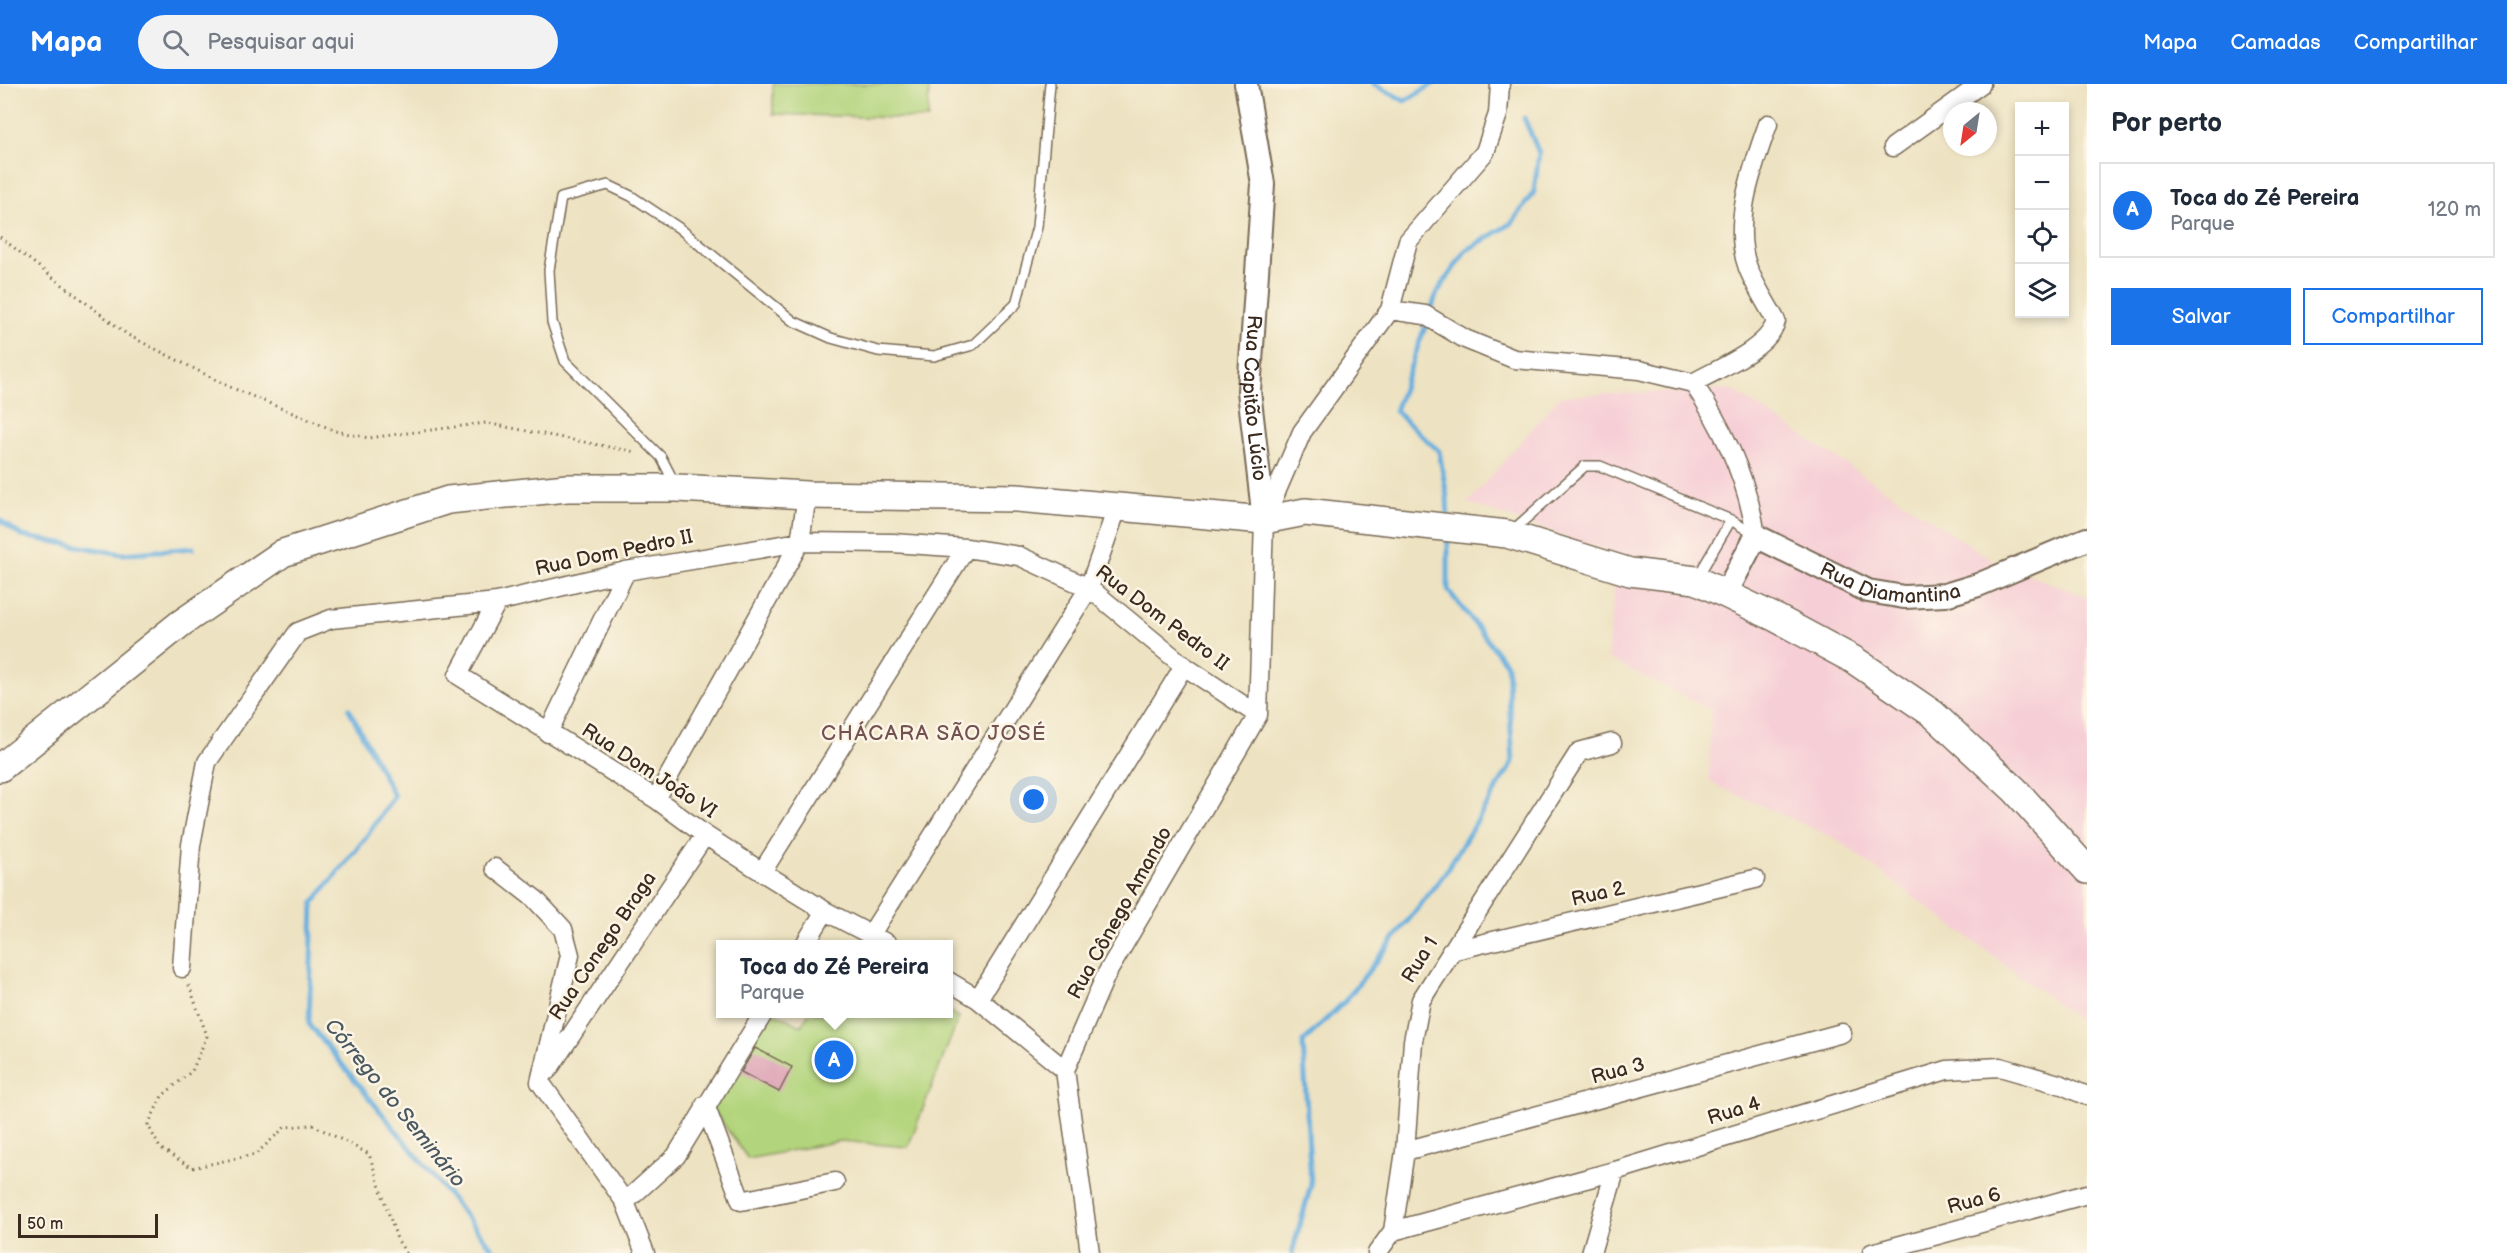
<!DOCTYPE html>
<html lang="pt">
<head>
<meta charset="utf-8">
<style>
	body { margin:0; font-family:"Balsamiq Sans",sans-serif; background:#f2f2f3; color:#1f2937 }
	.controls { position:absolute; right:18px; top:18px; display:grid; overflow:hidden; border-radius:0px; box-shadow:0 3px 9px #0003 }
	.controls button { width:54px; height:54px; display:grid; place-items:center; padding:0; border:0; border-bottom:2px solid #e0e1e3; background:#fff; color:#1f2937; font:30px sans-serif }
	.compass { position:absolute; left:1943px; top:18px; width:54px; height:54px; border-radius:50%; background:#fff; box-shadow:0 3px 9px #0003; rotate:210deg }
	.scale { position:absolute; left:18px; bottom:15px; width:140px; box-sizing:border-box; padding-left:6px; border:3px solid #3b2a1e; border-top:0; font-size:16px; line-height:21px; white-space:nowrap; color:#3b2a1e; -webkit-text-stroke:4px #fcf5e5; paint-order:stroke }
	.you { position:absolute; left:1034px; top:716px; width:21px; height:21px; margin:-15px; border:4px solid #fff; border-radius:50%; background:#1a73e8; box-shadow:0 0 0 9px #1a73e833 }
	.badge { display:grid; place-items:center; width:39px; height:39px; border-radius:50%; background:#1a73e8; color:#fff; font-size:20px; font-weight:700 }
	.pin { position:absolute; translate:-50% -50%; border:3px solid #fff; box-shadow:0 2px 6px #0006 }
	.popup { position:absolute; left:716px; top:856px; width:237px; height:78px; box-sizing:border-box; display:grid; place-content:center; border-radius:0px; background:#fff; filter:drop-shadow(0 2px 4px #0005); font-size:20px; white-space:nowrap; color:#747a83 }
	.popup b { font-size:22px; color:#1f2937 }
	.popup::after { content:''; position:absolute; left:50%; top:100%; margin-left:-12px; border:12px solid transparent; border-top-color:#fff }
	.list { margin:0; padding:0; list-style:none }
	h2 { display:flex; justify-content:space-between; align-items:center; height:78px; margin:0; padding:0 24px; font-size:26px }
	h2 small { font-size:20px; font-weight:400; color:#747a83 }
	.list li { display:grid; grid-template-columns:39px 1fr auto; gap:18px; align-items:center; box-sizing:border-box; height:96px; margin:0 12px 12px; padding:0 12px; border:2px solid #e0e1e3; border-radius:0px }
	.list b { display:block; font-size:22px; white-space:nowrap }
	.list p { margin:0; font-size:20px; white-space:nowrap; color:#747a83 }
	.list em { font-size:20px; font-style:normal; color:#747a83 }
	.actions { display:flex; gap:12px; padding:18px 24px }
	.actions a { flex:1; padding:14px 0; border:2px solid #1a73e8; border-radius:0px; text-align:center; font-size:21px; color:#1a73e8 }
	.actions .main { background:#1a73e8; color:#fff }
	.icon { flex:none; width:33px; height:33px; fill:none; stroke:currentColor; stroke-width:2; stroke-linecap:round; stroke-linejoin:round }
	.map { position:relative; flex:none; width:2087px; height:1169px; overflow:hidden }
	header { display:flex; align-items:center; gap:36px; box-sizing:border-box; height:84px; padding:0 30px; background:#1a73e8; color:#fff }
	header strong { font-size:28px }
	nav { display:flex; gap:33px; margin-inline-start:auto; font-size:21px }
	.search { width:420px; height:54px; background:#f2f2f3; display:flex; align-items:center; gap:15px; box-sizing:border-box; padding:0 21px; border-radius:33px; color:#747a83; font-size:22px }
	main { display:flex }
	aside { flex:1; background:#fff }
	.map>svg:first-child { display:block }
</style>
</head>
<body>
<header>
<strong>Mapa</strong>
<div class="search"><svg class="icon" aria-label="search" viewBox="0 0 24 24"><circle cx="10" cy="10" r="6"/><path d="M15 15l6 6"/></svg>Pesquisar aqui</div>
<nav><a>Mapa</a><a>Camadas</a><a>Compartilhar</a></nav>
</header>
<main>
<div class="map">
<svg width="2087" height="1169" viewBox="0 0 2087 1169">
	<rect width="100%" height="100%" fill="#fcf5e5"/>
	<filter id="ink" filterUnits="userSpaceOnUse"><feTurbulence type="fractalNoise" baseFrequency=".0167" numOctaves="2"/><feDisplacementMap in="SourceGraphic" scale="12" xChannelSelector="R" yChannelSelector="G"/><feConvolveMatrix kernelMatrix="1 2 1 2 8 2 1 2 1" color-interpolation-filters="sRGB"/></filter>
	<filter id="wash" filterUnits="userSpaceOnUse"><feTurbulence type="fractalNoise" baseFrequency=".008" numOctaves="4" result="noise"/><feDisplacementMap in="SourceGraphic" scale="24" xChannelSelector="R" yChannelSelector="G"/><feGaussianBlur stdDeviation="1.35" result="paint"/><feColorMatrix in="noise" values="0 0 0 0 0 0 0 0 0 0 0 0 0 0 0 0 0 1.4 0 .05"/><feComposite in="paint" operator="in"/></filter>
	<g filter="url(#wash)">
		<rect width="100%" height="100%" fill="#ede2c1"/>
		<path fill="#f6cfd6" d="M1731 305 1997 479 2087 513V942L1836 755 1709 698 1711 626 1607 574 1618 471 1468 419 1560 312Z"/>
		<path fill="#b2d47c" stroke="#767f4d" stroke-width="1.5" d="M773 0H929L928 35 773 30Z
			M948 927 959 933 908 1063 840 1057 748 1075 703 1011 756 930H777L801 942 808 930H948Z"/>
		<g fill="none" stroke-linecap="round" stroke-linejoin="round">
			<path stroke="#67afde" stroke-width="5" d="M1373 0 1405 17 1433 0
				M0 436 22 452 122 470 193 464
				M1448 436 1447 413 1439 367 1395 327 1437 209 1465 167 1512 139 1534 108 1539 69 1524 34
				M349 625 394 712 364 756 313 819 309 940 496 1169
				M1292 1169 1311 1101 1303 958 1346 916 1445 789 1513 678 1507 581 1448 506V452"/>
		</g>
		<g id="blocks">
			<path fill="#d999b0" d="M755 964 792 983 779 1008 741 988Z"/>
		</g>
	</g>
	<g filter="url(#ink)">
		<use href="#blocks" fill-opacity="0" stroke="#796a57" stroke-width="1.5"/>
		<g fill="none" stroke-linecap="round" stroke-linejoin="round">
			<g stroke="#796a57" stroke-width="12">
				<path id="service" d="M675 400 661 373 565 277 552 238 549 186 561 114 608 101 631 112 679 144 793 237 831 254 878 267 934 272 973 261 1016 220 1037 143 1050 0
					M1512 447 1585 382H1600L1731 436 1755 451
					M1697 494 1731 436"/>
			</g>
			<g stroke="#796a57" stroke-width="21">
				<path id="minor" d="M1893 63 1981 0
					M1390 226 1425 231 1465 255 1514 275 1639 286 1693 299C1724 345 1748 397 1756 452
					M1693 299C1717 285 1769 265 1776 237 1767 220 1755 202 1748 184 1731 139 1753 83 1768 40
					M497 518 458 591 656 715 705 751 762 788 825 827 888 860
					M548 649 626 487
					M656 715 800 458 807 411
					M495 784 535 815 563 845 570 871 540 998 625 1118 645 1169
					M762 788 966 464
					M871 850 1089 504 1117 424
					M805 860 825 827
					M1451 867 1755 795
					M182 884 191 761 207 678 298 548 331 535 497 518 626 487 800 458 893 459 966 464 1019 472 1089 504 1184 582 1258 631
					M948 897 978 915 1065 986
					M978 915 1184 582
					M548 986 705 751
					M705 1021 741 1117 835 1098
					M1405 1067 1842 949
					M625 1118 676 1072 763 930
					M1393 1147 1615 1087 1947 986 2000 983 2062 1001 2087 1012
					M1090 1169 1065 986 1106 891 1258 631 1264 436 1302 348 1390 226 1408 157 1485 68 1498 30 1500 0
					M1377 1169 1393 1147 1405 1067 1413 957 1421 916 1579 668 1612 659
					M1591 1169 1615 1087
					M1872 1169 2087 1110"/>
			</g>
			<g stroke="#796a57" stroke-width="26">
				<g id="tertiary">
					<path id="s1" d="M1246 0 1263 100 1249 307 1264 436"/>
					<path id="s2" d="M1725 511 1756 452 1868 507 1904 513 1945 511 1978 501 2087 455"/>
				</g>
			</g>
			<g stroke="#796a57" stroke-width="30">
				<path id="primary" d="M0 684 180 540 283 469 448 416 567 404H677L807 411 1017 414 1264 436 1305 428 1507 450 1630 488 1696 496 1776 534 1854 576 1933 630 2015 706 2087 786"/>
			</g>
			<path stroke="#796a57" stroke-width="3" stroke-dasharray="1.5 4.5" stroke-linecap="butt" d="M0 153 128 251 230 303 336 347 368 354 486 339 635 368
				M189 901 207 952 192 987 162 1012 148 1041 160 1064 192 1084 256 1070 285 1043 313 1041 369 1070 397 1155 406 1169"/>
			<use href="#service" stroke="#fff" stroke-width="9"/>
			<use href="#minor" stroke="#fff" stroke-width="18"/>
			<use href="#tertiary" stroke="#fff" stroke-width="22"/>
			<use href="#primary" stroke="#fff" stroke-width="27"/>
		</g>
	</g>
	<g text-anchor="middle" dominant-baseline="central" stroke-width="5" stroke-linejoin="round" paint-order="stroke">
		<g font-size="20" fill="#3b2a1e" stroke="#fcf5e5">
			<text stroke="none"><textPath href="#s1" startOffset="316">Rua Capitão Lúcio</textPath></text>
			<text transform="translate(614 469) rotate(-12)">Rua Dom Pedro II</text>
			<text stroke="none"><textPath href="#s2" startOffset="212">Rua Diamantina</textPath></text>
			<text transform="translate(1162 534) rotate(37)">Rua Dom Pedro II</text>
			<text transform="translate(649 687) rotate(33)">Rua Dom João VI</text>
			<text transform="translate(1598 810) rotate(-13)">Rua 2</text>
			<text transform="translate(1120 829) rotate(-61)">Rua Cônego Amando</text>
			<text transform="translate(603 862) rotate(-56)">Rua Conego Braga</text>
			<text transform="translate(1420 876) rotate(-58)">Rua 1</text>
			<text transform="translate(1618 987) rotate(-15)">Rua 3</text>
			<text transform="translate(1734 1027) rotate(-17)">Rua 4</text>
			<text transform="translate(1974 1117) rotate(-15)">Rua 6</text>
		</g>
		<g font-size="21" letter-spacing="1.5" fill="#725151" stroke="#fcf5e5">
			<text x="934" y="649">CHÁCARA SÃO JOSÉ</text>
		</g>
		<g font-size="21" font-style="italic" fill="#4a5961" stroke="#fcf5e5">
			<text transform="translate(395 1019) rotate(51)">Córrego do Seminário</text>
		</g>
	</g>
</svg>
<div class="controls">
<button>+</button>
<button>−</button>
<button><svg class="icon" aria-label="locate" viewBox="0 0 24 24"><circle cx="12" cy="12" r="6"/><path d="M12 2v4M12 18v4M2 12h4M18 12h4"/></svg></button>
<button><svg class="icon" aria-label="layers" viewBox="0 0 24 24"><path d="M12 4l9 5-9 5-9-5zM3 14l9 5 9-5"/></svg></button>
</div>
<svg class="compass" viewBox="-18 -18 36 36"><path d="M0-13l5 13h-10z" fill="#e53935"/><path d="M0 13l5-13h-10z" fill="#747a83"/></svg>
<div class="scale">50 m</div>
<div class="you"></div>
<div class="pin badge" style="left:834px;top:976px">A</div>
<div class="popup"><b>Toca do Zé Pereira</b>Parque</div>
</div>
<aside>
<h2>Por perto<small></small></h2>
<ul class="list">
<li><span class="badge">A</span><div><b>Toca do Zé Pereira</b><p>Parque</p></div><em>120 m</em></li>
</ul>
<div class="actions"><a class="main">Salvar</a><a>Compartilhar</a></div>
</aside>
</main>
</body>
</html>
